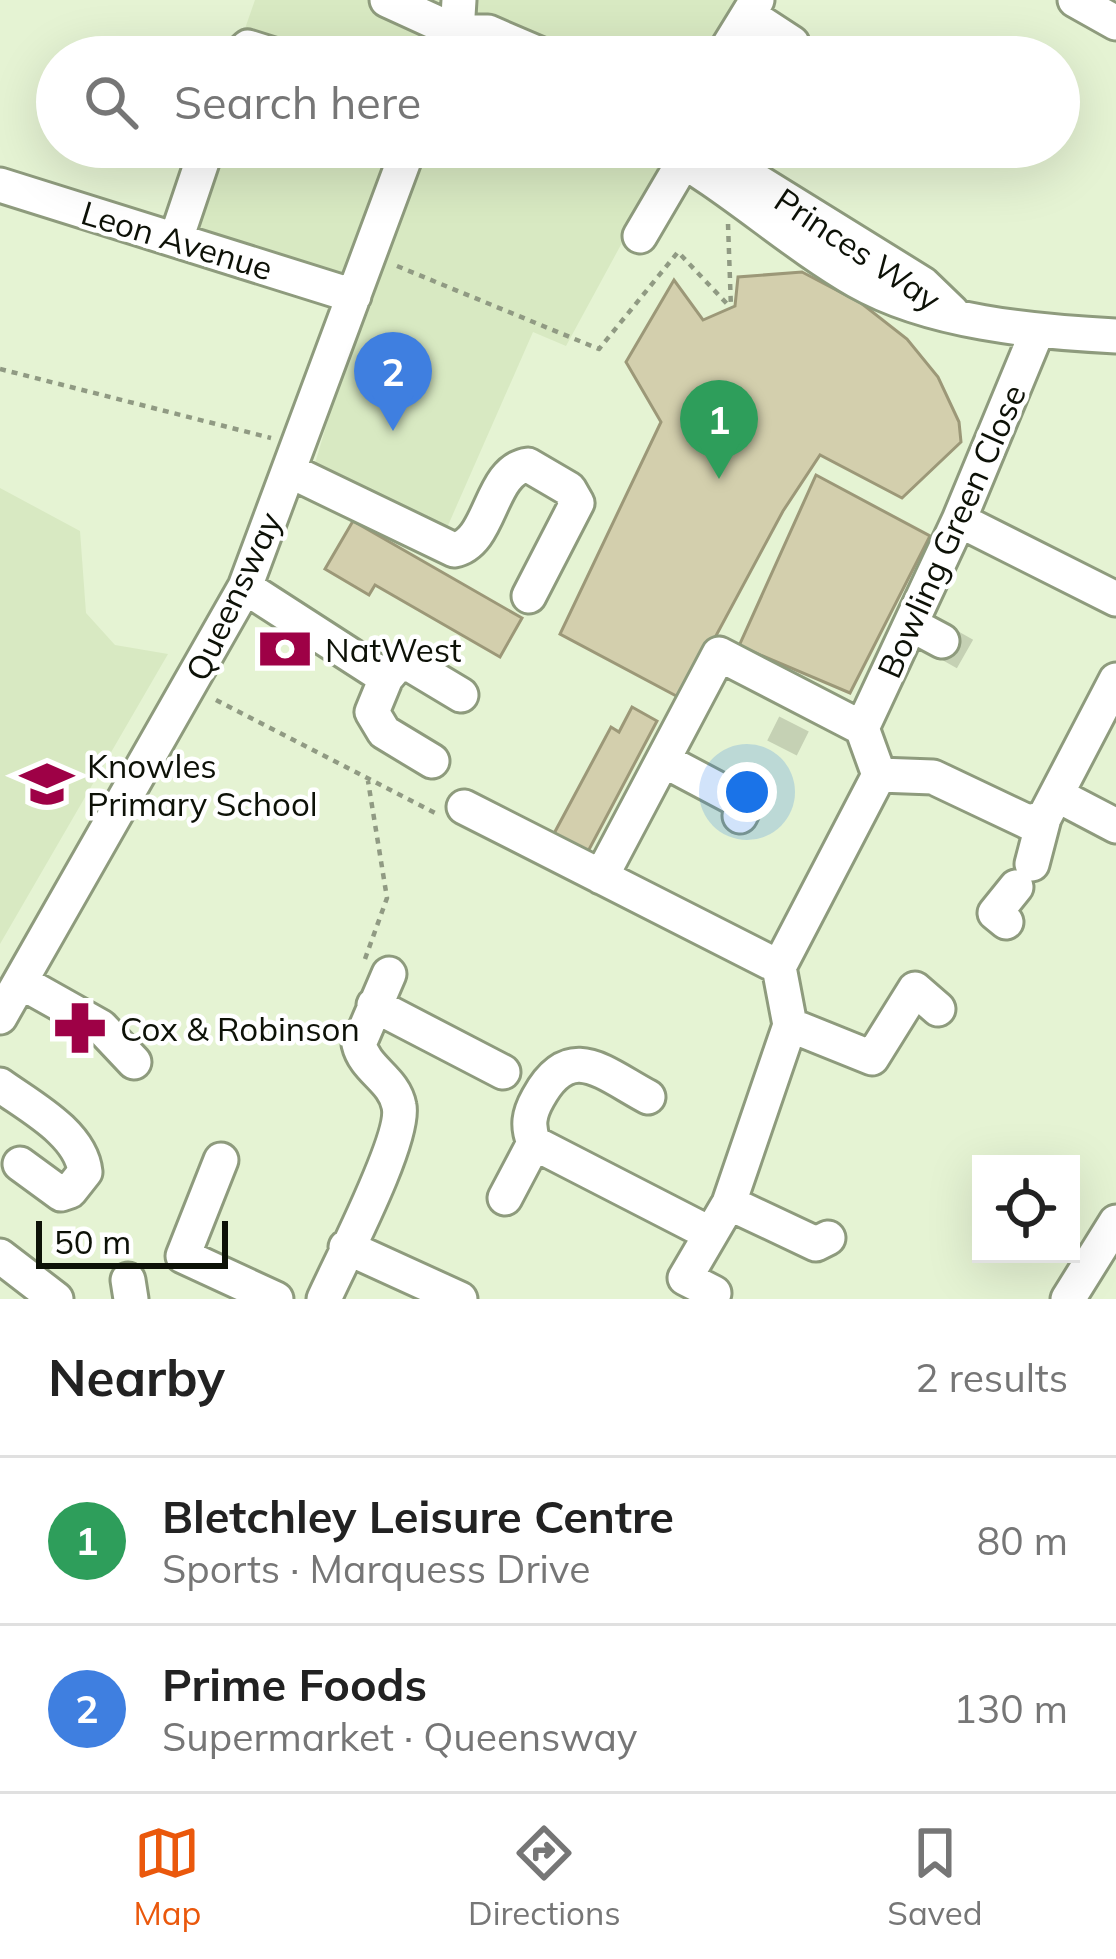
<!DOCTYPE html>
<html lang="en">
<head>
<meta charset="utf-8">
<style>
	body { margin:0; font-family:Mulish,sans-serif; background:#f2f2f2; color:#222 }
	.controls { position:absolute; right:36px; bottom:36px; display:grid; overflow:hidden; border-radius:0px; box-shadow:0 12px 48px #0002 }
	.controls button { width:108px; height:108px; display:grid; place-items:center; padding:0; border:0; border-bottom:3px solid #e0e0e0; background:#fff; color:#222; font:60px sans-serif }
	.scale { position:absolute; left:36px; bottom:30px; width:192px; box-sizing:border-box; padding-left:12px; border:6px solid #0d1107; border-top:0; font-size:33px; line-height:42px; white-space:nowrap; color:#0d1107; -webkit-text-stroke:9px #fff; paint-order:stroke }
	.you { position:absolute; left:747px; top:792px; width:42px; height:42px; margin:-30px; border:9px solid #fff; border-radius:50%; background:#1a73e8; box-shadow:0 0 0 18px #1a73e833 }
	.badge { display:grid; place-items:center; width:78px; height:78px; border-radius:50%; background:#ea580c; color:#fff; font-size:39px; font-weight:700 }
	.pin { position:absolute; translate:-50% -99px; filter:drop-shadow(0 3px 6px #0008) }
	.pin::after { content:''; position:absolute; top:63px; width:42px; height:36px; background:inherit; clip-path:polygon(0 0,100% 0,50% 100%) }
	.list { margin:0; padding:0; list-style:none }
	h2 { display:flex; justify-content:space-between; align-items:center; height:156px; margin:0; padding:0 48px; font-size:51px }
	h2 small { font-size:39px; font-weight:400; color:#767676 }
	.list li { display:grid; grid-template-columns:78px 1fr auto; gap:36px; align-items:center; box-sizing:border-box; height:168px; padding:0 48px; border-top:3px solid #e0e0e0 }
	.list b { display:block; font-size:45px; white-space:nowrap }
	.list p { margin:0; font-size:39px; white-space:nowrap; color:#767676 }
	.list em { font-size:39px; font-style:normal; color:#767676 }
	.icon { flex:none; width:66px; height:66px; fill:none; stroke:currentColor; stroke-width:2; stroke-linecap:round; stroke-linejoin:round }
	.map { position:relative; flex:none; width:1116px; height:1299px; overflow:hidden }
	.search { position:absolute; background:#fff; box-shadow:0 12px 48px #0002; left:36px; right:36px; top:36px; height:132px; display:flex; align-items:center; gap:30px; box-sizing:border-box; padding:0 42px; border-radius:66px; color:#767676; font-size:45px }
	.sheet { height:492px; background:#fff }
	nav { display:flex; justify-content:space-around; align-items:center; box-sizing:border-box; height:168px; border-top:3px solid #e0e0e0; background:#fff; font-size:33px; color:#767676 }
	nav a { display:grid; justify-items:center; gap:6px }
	nav .on { color:#ea580c }
	.map>svg:first-child { display:block }
</style>
</head>
<body>
<div class="map">
<svg width="1116" height="1299" viewBox="0 0 1116 1299">
	<rect width="100%" height="100%" fill="#e5f3d3"/>
	<path fill="#d8e9c2" d="M255 0H761L727 57H235Z
		M204 147H674L566 346 533 332 435 555 308 487 367 288 179 220Z
		M0 488 80 531 86 613 115 645 168 654 0 944Z"/>
	<path fill="#d3cfad" stroke="#9c9878" stroke-width="3" d="M802 272 861 303 907 339 938 377 959 422 961 442 902 498 820 455 783 511 682 699 560 634 661 422 626 362 674 280 703 320 735 306 738 277Z
		M816 475 930 536 850 693 739 646Z
		M353 521 522 618 500 657 375 585 369 595 325 569Z
		M632 707 657 721 584 859 550 841 611 727 619 732Z"/>
	<g fill="none" stroke-linecap="round" stroke-linejoin="round">
		<path stroke="#c5d1b4" stroke-width="33" stroke-dasharray="33 16" stroke-linecap="butt" d="M942 641 965 654
			M782 748 794 724"/>
		<g stroke="#8e9b7d" stroke-width="39">
			<path id="minor" d="M387 0 457 32 490 57
				M1075 0 1116 23
				M749 15 792 43
				M465 32H488L546 57
				M237 57 248 47 280 57
				M443 57 457 32 459 0
				M722 57 757 0
				M659 147C729 185 788 241 857 281 929 322 1034 332 1116 336
				M731 165 923 284 952 312
				M0 185 354 296
				M640 236 684 161
				M176 239 207 147
				M1037 332 959 520 862 728 879 775 933 777 1028 822 1044 818 1116 680
				M290 471 454 550C492 543 489 470 528 465L569 489 577 503 529 596
				M959 520 1116 599
				M245 587 386 678 372 712 384 732 432 761
				M912 625 942 641
				M386 678 397 665H411L461 695
				M663 760 746 804 740 816
				M1057 795 1116 826
				M464 807 779 967
				M1032 864 1044 818
				M601 877 719 654 862 728
				M1006 922 995 913 1016 887
				M21 982 101 1027 134 1062
				M374 1005 503 1072
				M0 1017 245 587 409 147
				M790 1025 872 1058 915 989 938 1009
				M0 1085C29 1106 81 1133 85 1172L70 1191 61 1194 20 1164
				M534 1143C527 1126 529 1114 538 1098 570 1039 603 1073 648 1097
				M221 1160 183 1256 276 1299
				M505 1198 534 1143 709 1233
				M729 1203 816 1244 828 1238
				M346 1247 460 1299
				M0 1256 56 1299
				M128 1280 131 1299
				M714 1293 685 1278 729 1203 790 1025 779 967 879 775
				M324 1299C340 1263 406 1138 399 1106 394 1079 365 1070 359 1044L389 974
				M1068 1299 1116 1222"/>
		</g>
		<path stroke="#909a83" stroke-width="4.5" stroke-dasharray="6 6" stroke-linecap="butt" d="M728 224 731 308
			M397 266 599 349 678 252 731 308
			M0 369 271 438
			M216 700 435 813
			M365 959 387 898 368 781"/>
		<use href="#minor" stroke="#fff" stroke-width="33"/>
	</g>
	<defs>
		<g id="bank-bare" transform="scale(4.14)"><path d="M-6-4H6V4H-6ZM0-2.3a2.3 2.3 0 1 0 0 4.6a2.3 2.3 0 1 0 0-4.6Z" fill="#9e0146" stroke="#fff" stroke-width="2.5" paint-order="stroke"/></g>
		<g id="school-bare" transform="scale(4.14)"><path d="M0-5L7-2L0 1L-7-2ZM-4 1L0 2.5L4 1V4Q0 6-4 4Z" fill="#9e0146" stroke="#fff" stroke-width="2.5" paint-order="stroke"/></g>
		<g id="pharmacy-bare" transform="scale(4.14)"><path d="M-2-6h4v4h4v4h-4v4h-4v-4h-4v-4h4Z" fill="#9e0146" stroke="#fff" stroke-width="2.5" paint-order="stroke"/></g>
	</defs>
	<g fill-rule="evenodd">
		<use href="#bank-bare" x="285" y="649"/>
		<use href="#school-bare" x="47" y="784"/>
		<use href="#pharmacy-bare" x="80" y="1028"/>
	</g>
	<g text-anchor="middle" dominant-baseline="central" stroke-width="9" stroke-linejoin="round" paint-order="stroke">
		<g font-size="33" fill="#0d1107" stroke="#fff">
			<text transform="translate(177 240) rotate(17)">Leon Avenue</text>
			<text transform="translate(858 249) rotate(34)">Princes Way</text>
			<text transform="translate(951 531) rotate(-66)">Bowling Green Close</text>
			<text transform="translate(233 596) rotate(-65)">Queensway</text>
		</g>
		<g font-size="33" fill="#0d1107" stroke="#fff" text-anchor="start">
			<text x="325" y="649">NatWest</text>
			<text x="87" y="765">Knowles<tspan x="87" dy="38">Primary School</tspan></text>
			<text x="120" y="1028">Cox &amp; Robinson</text>
		</g>
	</g>
</svg>
<div class="controls">
<button><svg class="icon" aria-label="locate" viewBox="0 0 24 24"><circle cx="12" cy="12" r="6"/><path d="M12 2v4M12 18v4M2 12h4M18 12h4"/></svg></button>
</div>
<div class="scale">50 m</div>
<div class="you"></div>
<div class="pin badge" style="left:719px;top:479px;background:#2e9e5b">1</div>
<div class="pin badge" style="left:393px;top:431px;background:#3f7fe0">2</div>
<div class="search"><svg class="icon" aria-label="search" viewBox="0 0 24 24"><circle cx="10" cy="10" r="6"/><path d="M15 15l6 6"/></svg>Search here</div>
</div>
<section class="sheet">
<h2>Nearby<small>2 results</small></h2>
<ul class="list">
<li><span class="badge" style="background:#2e9e5b">1</span><div><b>Bletchley Leisure Centre</b><p>Sports · Marquess Drive</p></div><em>80 m</em></li>
<li><span class="badge" style="background:#3f7fe0">2</span><div><b>Prime Foods</b><p>Supermarket · Queensway</p></div><em>130 m</em></li>
</ul>
</section>
<nav>
<a class="on"><svg class="icon" aria-label="map" viewBox="0 0 24 24"><path d="M3 6l6-2 6 2 6-2v14l-6 2-6-2-6 2zM9 4v14M15 6v14"/></svg>Map</a>
<a><svg class="icon" aria-label="directions" viewBox="0 0 24 24"><path d="M12 3l9 9-9 9-9-9zM9 14v-3h6M13 9l2 2-2 2"/></svg>Directions</a>
<a><svg class="icon" aria-label="saved" viewBox="0 0 24 24"><path d="M7 4h10v16l-5-4-5 4z"/></svg>Saved</a>
</nav>
</body>
</html>
